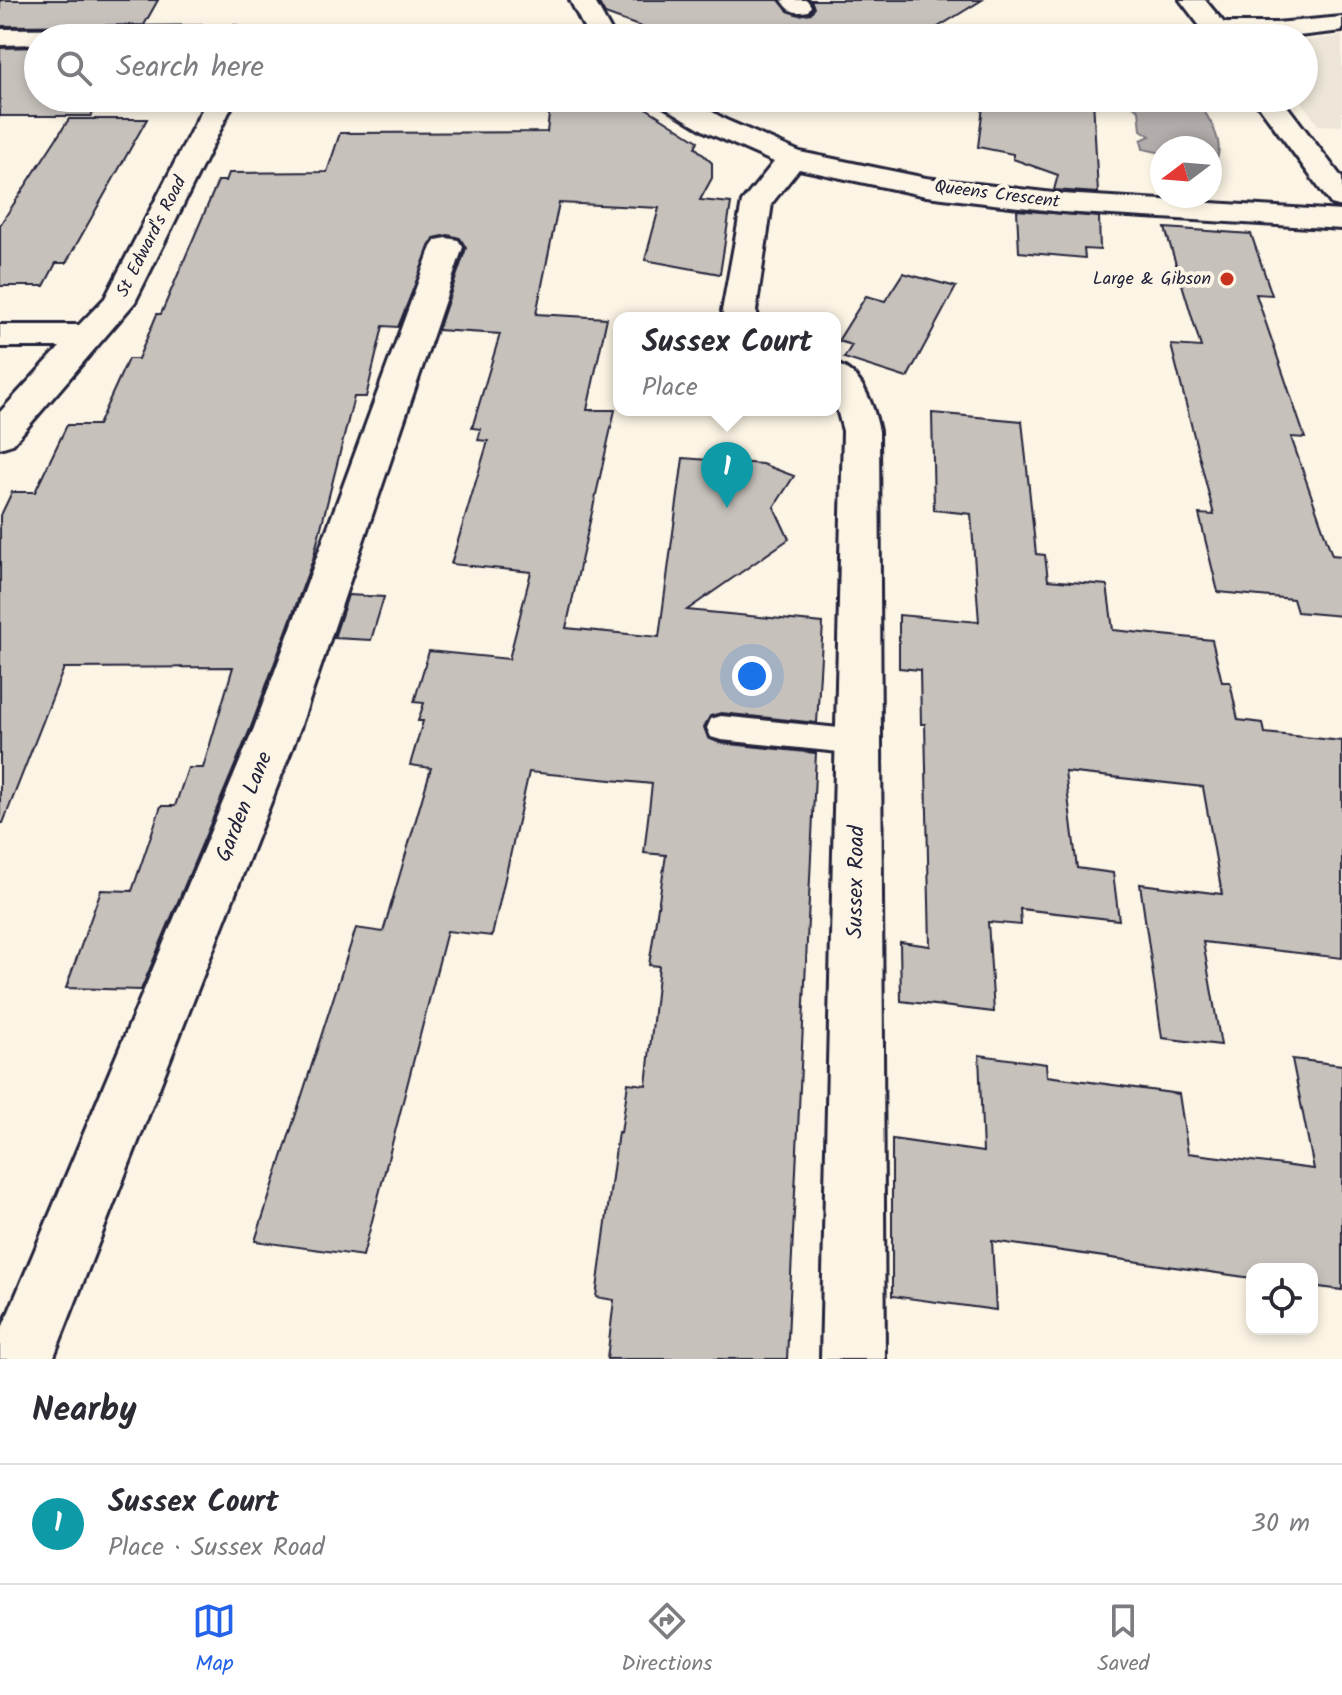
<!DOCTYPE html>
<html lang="en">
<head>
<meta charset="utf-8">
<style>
	body { margin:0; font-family:Kalam,sans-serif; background:#f2f2f3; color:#2b2b33 }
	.controls { position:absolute; right:24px; bottom:24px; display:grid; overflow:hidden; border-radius:16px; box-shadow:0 4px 12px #0003 }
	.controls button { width:72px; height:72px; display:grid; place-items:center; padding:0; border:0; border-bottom:2px solid #e1e1e2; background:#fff; color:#2b2b33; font:40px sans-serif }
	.compass { position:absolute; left:1150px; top:136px; width:72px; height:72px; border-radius:50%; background:#fff; box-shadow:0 4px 12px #0003; rotate:254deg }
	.you { position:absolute; left:752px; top:676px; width:28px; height:28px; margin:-20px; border:6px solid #fff; border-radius:50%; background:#1a73e8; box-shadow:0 0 0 12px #1a73e833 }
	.badge { display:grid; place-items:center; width:52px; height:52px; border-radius:50%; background:#2563eb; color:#fff; font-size:26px; font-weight:700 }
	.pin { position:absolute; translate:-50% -66px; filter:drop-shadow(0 2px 4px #0008) }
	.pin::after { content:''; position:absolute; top:42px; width:28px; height:24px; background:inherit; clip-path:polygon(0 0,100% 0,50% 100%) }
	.popup { position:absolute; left:613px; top:312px; width:228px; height:104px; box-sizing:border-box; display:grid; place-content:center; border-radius:16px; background:#fff; filter:drop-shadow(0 2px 6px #0005); font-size:26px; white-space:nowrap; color:#7c7c81 }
	.popup b { font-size:30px; color:#2b2b33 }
	.popup::after { content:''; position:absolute; left:50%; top:100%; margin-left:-16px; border:16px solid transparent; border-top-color:#fff }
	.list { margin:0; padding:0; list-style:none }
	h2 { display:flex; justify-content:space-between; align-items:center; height:104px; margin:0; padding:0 32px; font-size:34px }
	h2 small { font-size:26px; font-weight:400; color:#7c7c81 }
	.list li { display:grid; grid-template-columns:52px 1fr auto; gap:24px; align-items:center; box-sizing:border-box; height:120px; padding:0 32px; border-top:2px solid #e1e1e2 }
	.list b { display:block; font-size:30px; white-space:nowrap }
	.list p { margin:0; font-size:26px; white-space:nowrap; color:#7c7c81 }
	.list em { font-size:26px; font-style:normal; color:#7c7c81 }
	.icon { flex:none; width:44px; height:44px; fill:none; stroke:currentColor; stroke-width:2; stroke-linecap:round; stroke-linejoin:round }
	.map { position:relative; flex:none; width:1342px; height:1359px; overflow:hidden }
	.search { position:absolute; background:#fff; box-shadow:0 4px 12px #0003; left:24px; right:24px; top:24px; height:88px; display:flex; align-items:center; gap:20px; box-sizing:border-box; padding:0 28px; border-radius:44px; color:#7c7c81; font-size:30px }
	.sheet { height:224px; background:#fff }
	nav { display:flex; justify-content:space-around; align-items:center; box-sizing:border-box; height:112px; border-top:2px solid #e1e1e2; background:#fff; font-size:22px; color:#7c7c81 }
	nav a { display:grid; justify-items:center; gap:4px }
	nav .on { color:#2563eb }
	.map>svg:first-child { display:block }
</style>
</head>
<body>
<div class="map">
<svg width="1342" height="1359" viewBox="0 0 1342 1359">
	<rect width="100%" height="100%" fill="#fcf5e5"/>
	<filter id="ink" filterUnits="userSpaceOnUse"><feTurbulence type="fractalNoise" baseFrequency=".0125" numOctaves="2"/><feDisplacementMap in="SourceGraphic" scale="16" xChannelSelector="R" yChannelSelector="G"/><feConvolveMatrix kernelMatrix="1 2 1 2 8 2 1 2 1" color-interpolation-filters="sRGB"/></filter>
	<g filter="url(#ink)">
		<path fill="#ece5d8" d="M1342 36V126L1318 125 1299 98H1304V41Z"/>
		<path fill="#b2adab" stroke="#78757e" stroke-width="2" d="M1121 98H1194C1207 113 1232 151 1210 166V148H1162V153L1143 149 1141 140 1150 136 1141 130 1139 110Z"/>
		<path fill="#c6c1bb" stroke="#22223b" stroke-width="2" d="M0 0H158L144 25 0 26Z
			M597 0H779L788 11 799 15 811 13 814 8 811 0H982L920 38H672L605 14Z
			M38 47V98H102L91 116H0V48Z
			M551 98H630L698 141 695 147 712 163V178L700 200 731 203 720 274 645 260 659 208 559 203 536 314 607 318 587 410H615L566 628 659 637 683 458 762 464 794 476 774 507 789 539 687 610 823 623 817 723 721 713 710 716 704 727 708 738 720 743 816 753 787 1359H607L614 1300 596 1297 618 1132 621 1133 628 1083 646 1085 659 966 649 965 666 855 644 853 652 784 529 772 492 936 447 931 363 1256 255 1241 356 928 383 932 431 768 410 765 423 721H418L424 703 414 702 429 651 509 659 531 572 451 564 488 441 478 440 481 429 472 428 500 334 438 330 466 248 460 238 448 235 434 238 398 327 383 326 366 397H354L313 559 251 727 141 990 66 988 101 890 132 891 161 806H175L188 768H203L233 667 64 668 3 823H0V517L12 492H35L67 425H98L128 359H138L157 314H161L218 181H226L229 173 327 172 340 133 547 132Z
			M984 98H1093L1098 193 1054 190 1058 175 1013 159V154L978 147Z
			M69 119H147L66 263H56L44 286H0V225Z
			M1017 210 1099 217 1100 250 1084 249 1085 258 1019 252Z
			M1165 228 1251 234 1272 295 1256 294 1305 438 1291 437 1332 555 1342 556V616L1297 612 1293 599 1218 592 1199 514 1214 515 1171 345 1201 347Z
			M903 273 956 287 907 378 844 358 852 345 838 341 866 296 885 301Z
			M932 413 1022 421 1036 554 1045 555 1048 580 1107 585 1113 630 1212 640 1222 682H1230L1238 720 1263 723 1265 733 1342 741V958L1203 942 1221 1045 1162 1038 1140 884 1222 894 1203 787 1065 772 1077 868 1113 873 1119 920 1020 909 1021 925 988 922 994 1012 901 1001 900 942 930 946 925 724H921L920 670 899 668V615L979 622 971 514 934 510Z
			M348 595 384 597 371 640 334 638Z
			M979 1055 1046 1064 1047 1076 1179 1094 1188 1153 1314 1169 1292 1059 1342 1065V1290L1312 1286V1269H1252V1278L992 1241 996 1310 892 1296V1139L983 1152Z"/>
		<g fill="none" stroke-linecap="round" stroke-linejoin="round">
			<g stroke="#22223b" stroke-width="6">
				<path id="service" d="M721 716 859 730 869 733 874 742 869 751 859 754 721 740 711 737 707 728 711 719Z"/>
			</g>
			<g stroke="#22223b" stroke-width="6">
				<path id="minor" d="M570 0H594L615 38H589Z
					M782 0H807L811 6 808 11C794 14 789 11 782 0Z
					M1180 0H1205L1224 23H1276L1342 17V31L1281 38H1209Z
					M236 27 255 33 259 38H38V44L0 45V29Z
					M208 98H236L135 302 13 444 0 448V412L60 347H0V325H79L105 298Z
					M656 98H689L726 120 800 152 926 178 1062 194 1342 211V229L1062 212 926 196 799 169 772 203 756 311 759 318H725L722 311 742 202 774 162 706 132 660 104Z
					M1253 98H1281L1342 178V207L1331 204Z
					M447 238 458 240 463 247 300 728 53 1359H0V1333L254 728 431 247 436 240Z
					M835 364C862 371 874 406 879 431L885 1359H821L843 431 835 402Z"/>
			</g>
			<use href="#service" fill="#fcf5e5" fill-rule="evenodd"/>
			<use href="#minor" fill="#fcf5e5" fill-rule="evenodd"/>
		</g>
	</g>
	<circle fill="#c8321e" stroke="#fcf5e5" stroke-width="3" cx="1227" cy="279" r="8"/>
	<g text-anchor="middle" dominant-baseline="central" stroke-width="8" stroke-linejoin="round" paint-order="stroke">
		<g font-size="18" fill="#22223b" stroke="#fcf5e5">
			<text transform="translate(997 195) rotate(7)">Queens Crescent</text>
			<text transform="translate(152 237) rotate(-63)">St Edward's Road</text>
		</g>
		<g font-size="18" fill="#22223b" stroke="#fcf5e5" text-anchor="end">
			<text x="1211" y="279">Large &amp; Gibson</text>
		</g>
		<g font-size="22" fill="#22223b" stroke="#fcf5e5">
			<text transform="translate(245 807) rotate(-68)">Garden Lane</text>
			<text transform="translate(857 882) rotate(-89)">Sussex Road</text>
		</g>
	</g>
</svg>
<div class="controls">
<button><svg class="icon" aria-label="locate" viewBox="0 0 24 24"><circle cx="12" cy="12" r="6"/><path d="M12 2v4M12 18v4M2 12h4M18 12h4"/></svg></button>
</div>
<svg class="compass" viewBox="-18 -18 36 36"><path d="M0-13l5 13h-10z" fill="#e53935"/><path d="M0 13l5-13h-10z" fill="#7c7c81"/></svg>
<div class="you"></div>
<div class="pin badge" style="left:727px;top:508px;background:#0f9aa8">1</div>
<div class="popup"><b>Sussex Court</b>Place</div>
<div class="search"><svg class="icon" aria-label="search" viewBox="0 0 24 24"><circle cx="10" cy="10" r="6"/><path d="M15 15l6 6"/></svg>Search here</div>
</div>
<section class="sheet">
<h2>Nearby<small></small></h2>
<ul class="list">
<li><span class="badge" style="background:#0f9aa8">1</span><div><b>Sussex Court</b><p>Place · Sussex Road</p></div><em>30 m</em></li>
</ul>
</section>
<nav>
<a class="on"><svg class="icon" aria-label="map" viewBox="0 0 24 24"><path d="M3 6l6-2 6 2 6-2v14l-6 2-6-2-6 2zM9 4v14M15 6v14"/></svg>Map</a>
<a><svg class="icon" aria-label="directions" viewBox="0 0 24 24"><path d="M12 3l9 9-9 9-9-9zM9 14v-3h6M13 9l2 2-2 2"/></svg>Directions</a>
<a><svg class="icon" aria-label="saved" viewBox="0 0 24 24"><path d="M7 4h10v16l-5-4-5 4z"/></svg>Saved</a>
</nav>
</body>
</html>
